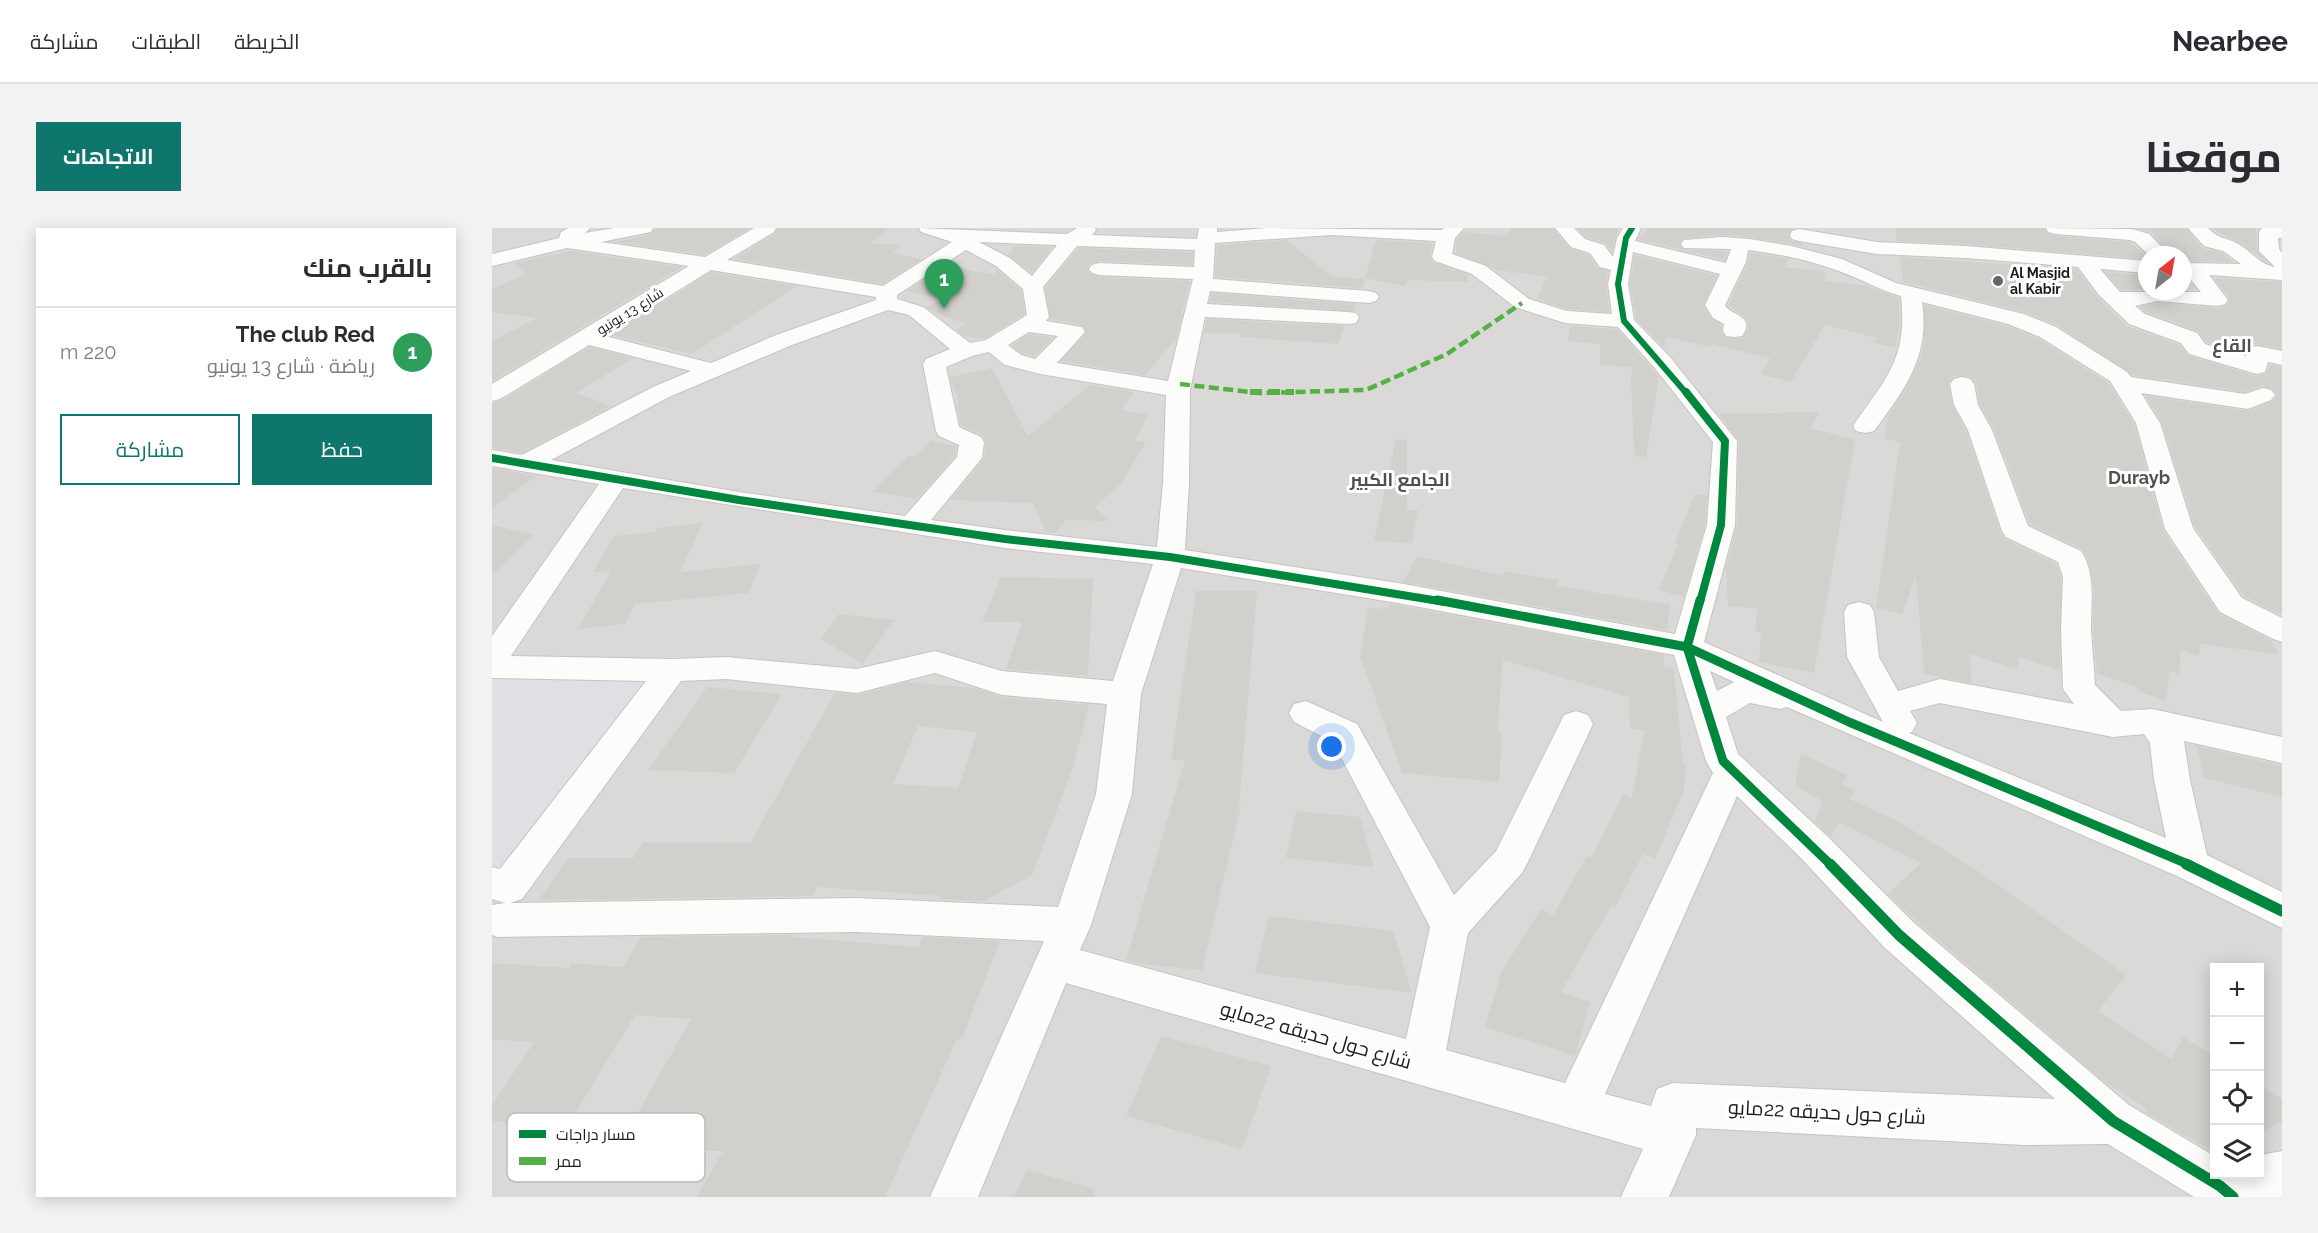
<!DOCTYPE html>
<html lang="ar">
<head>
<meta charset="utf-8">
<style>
	body { margin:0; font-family:Raleway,Cairo,sans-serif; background:#f2f2f3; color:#2b2b33; direction:rtl }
	.controls { position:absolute; right:18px; bottom:18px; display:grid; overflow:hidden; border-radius:0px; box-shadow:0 3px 15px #0003 }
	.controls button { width:54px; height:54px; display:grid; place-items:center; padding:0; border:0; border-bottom:2px solid #e1e1e2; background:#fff; color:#2b2b33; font:30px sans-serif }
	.compass { position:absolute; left:1646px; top:18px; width:54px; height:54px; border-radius:50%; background:#fff; box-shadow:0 3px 15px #0003; rotate:31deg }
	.you { position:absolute; left:840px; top:519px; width:21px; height:21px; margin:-15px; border:4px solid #fff; border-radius:50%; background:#1a73e8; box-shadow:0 0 0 9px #1a73e833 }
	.badge { display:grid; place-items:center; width:39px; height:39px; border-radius:50%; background:#0f766e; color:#fff; font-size:20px; font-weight:700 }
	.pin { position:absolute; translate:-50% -50px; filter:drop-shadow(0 2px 3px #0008) }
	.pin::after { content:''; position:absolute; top:32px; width:21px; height:18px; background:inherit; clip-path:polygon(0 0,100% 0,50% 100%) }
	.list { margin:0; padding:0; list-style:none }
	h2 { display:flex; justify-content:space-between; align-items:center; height:78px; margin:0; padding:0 24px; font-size:26px }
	h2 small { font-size:20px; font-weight:400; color:#7c7c81 }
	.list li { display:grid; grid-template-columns:39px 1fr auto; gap:18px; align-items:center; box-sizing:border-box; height:90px; padding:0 24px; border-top:2px solid #e1e1e2 }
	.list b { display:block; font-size:22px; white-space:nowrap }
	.list p { margin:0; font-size:20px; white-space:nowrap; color:#7c7c81 }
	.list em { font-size:20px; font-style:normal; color:#7c7c81 }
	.actions { display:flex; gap:12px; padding:18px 24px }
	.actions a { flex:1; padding:14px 0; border:2px solid #0f766e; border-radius:0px; text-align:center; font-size:21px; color:#0f766e }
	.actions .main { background:#0f766e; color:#fff }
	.icon { flex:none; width:33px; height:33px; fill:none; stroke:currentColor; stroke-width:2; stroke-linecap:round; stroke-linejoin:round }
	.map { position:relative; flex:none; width:1790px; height:969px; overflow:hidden; direction:ltr; border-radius:0px }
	header { display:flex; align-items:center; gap:36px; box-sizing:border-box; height:84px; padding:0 30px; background:#fff; border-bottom:2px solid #e1e1e2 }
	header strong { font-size:28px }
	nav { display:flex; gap:33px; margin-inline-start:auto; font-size:21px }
	.intro { display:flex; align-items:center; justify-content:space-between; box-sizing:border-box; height:144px; padding:0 36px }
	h1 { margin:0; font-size:42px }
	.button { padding:15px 27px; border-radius:0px; background:#0f766e; color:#fff; font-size:21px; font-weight:700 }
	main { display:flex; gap:36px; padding:0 36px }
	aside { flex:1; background:#fff; border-radius:0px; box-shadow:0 3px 15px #0003 }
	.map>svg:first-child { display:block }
</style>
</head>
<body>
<header>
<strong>Nearbee</strong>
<nav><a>الخريطة</a><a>الطبقات</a><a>مشاركة</a></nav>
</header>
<div class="intro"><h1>موقعنا</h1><a class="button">الاتجاهات</a></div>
<main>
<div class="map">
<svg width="1790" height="969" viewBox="0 0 1790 969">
	<rect width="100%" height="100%" fill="#ebeae5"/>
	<path fill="#dad9d7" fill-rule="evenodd" d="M0 0H1790V969H0ZM1655 27H1691V63H1655ZM1722 740H1768V946H1722Z"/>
	<path fill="#e1dfe4" d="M209 429 21 676 0 671V432Z"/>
	<path fill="#d2d0cc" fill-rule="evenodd" d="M163 0H258L213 27 122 14 159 6Z
		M286 0H398L378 15 409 17 401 25 429 31 391 56 241 31 283 6Z
		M1019 0H1061L1077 20 1097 27 1106 40 1116 44 1114 56 1117 84 1075 81 1045 71 1055 49 1006 42 963 25 965 11 971 4 1014 8Z
		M1085 0H1122L1127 1 1123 10 1120 24 1113 15 1094 9Z
		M1155 0H1302L1296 6 1298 12 1312 16 1310 18 1258 9 1230 7 1192 10 1187 15 1192 22 1236 23 1233 32 1146 11 1148 7 1152 8Z
		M1403 0H1552L1555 6 1563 8 1637 14 1655 28V31L1474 16 1405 13Z
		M1645 0H1694L1710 20 1730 25 1742 34 1691 33V27H1680L1659 4Z
		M1719 0H1764L1765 23 1775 34 1752 17Z
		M794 12 840 48 873 51 870 60 723 49 725 17Z
		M884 12 941 15 938 28 941 34 976 47V54L918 52 912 58 873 50Z
		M523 18 560 19 540 45 516 27Z
		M586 20 701 24 700 37 607 33 599 35 595 40 598 46 607 49 698 53 684 111 653 147 569 133 595 104 590 97 558 91 553 60Z
		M79 23 190 39 0 153V113L45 90 0 84V61L34 46 23 35Z
		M1258 25 1298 31 1292 39 1332 43 1333 53 1377 58 1407 70 1408 90 1404 120 1382 115 1385 110 1333 97 1299 154 1268 146 1278 130 1220 116 1219 119 1174 109 1172 120 1144 91 1138 56 1143 27 1225 48 1211 78 1219 91 1230 97 1229 104 1232 109 1250 110 1256 101 1255 91 1236 77 1256 35Z
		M1408 29 1585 41 1605 69 1635 98 1688 117 1696 128 1764 148 1774 146 1778 137 1790 139V385L1783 384 1752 368 1703 299 1670 194 1654 168 1756 183 1781 173 1785 167 1781 161 1770 158 1753 164 1640 147 1565 97 1533 84 1411 54Z
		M455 37 502 47 505 42 529 62 533 86 493 110 485 111 471 107 464 102 475 96 444 86 435 79 450 71 415 63Z
		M219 44 305 58 200 126 119 107Z
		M1613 44 1655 47V62H1629Z
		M1722 50 1790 54V121L1764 116 1756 118 1753 125 1714 114 1706 103 1654 84 1648 79 1665 75 1726 80 1734 78 1738 71Z
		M720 65 864 76 862 83 718 74Z
		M1432 77 1515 98 1547 111 1616 155 1642 196 1671 302 1726 385 1779 413 1787 426 1708 416 1707 428 1689 422 1687 446 1678 443 1674 473 1645 463 1646 459 1605 446 1601 401 1602 360 1596 331 1590 321 1538 296 1502 201 1488 176 1484 155 1479 149 1469 147 1461 149 1456 155 1460 177 1474 203 1508 304 1513 311 1564 336 1569 349 1568 442 1527 429 1525 441 1477 426 1480 455 1432 446 1424 348 1410 386 1384 380 1408 214 1393 211 1395 190 1400 182H1403L1402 179 1415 159 1429 129 1432 112Z
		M715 91 852 98 847 116 747 109 748 106 712 105Z
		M1078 98 1125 101 1167 149 1154 229 1142 228 1139 149 1141 139 1108 137V116L1076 113Z
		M537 106 561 110 542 128 530 125 520 117Z
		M97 119 141 130 84 165 119 178 30 225 0 220V175L9 173Z
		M500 140 536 208 598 157 642 164 629 182 656 187 643 213 654 214 630 254 603 279 616 293 574 292 563 305 554 304 541 275 458 272 492 231 494 214 490 207 469 197 464 176 467 175 458 149Z
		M1327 184 1318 200 1363 212 1322 445 1267 434 1269 404 1263 403 1265 381 1236 378 1234 340 1245 297 1247 213 1227 186Z
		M904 211 915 212V282H926L920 315 882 313Z
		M439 212 464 218 463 228 425 271 380 264 416 228 423 229Z
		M0 240 44 248 0 280Z
		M1203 266 1215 268 1213 297 1192 369 1167 362 1186 316 1183 315Z
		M211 295 188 344 268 336 257 365 143 376 133 396 86 401 119 343 101 344 122 308 163 304 165 300Z
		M0 297 42 307 0 347Z
		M925 328 1011 348 1013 343 1067 352 1065 358 1178 377 1175 402 911 354Z
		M509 349 601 351 596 448 514 441 530 394H490Z
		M765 362 747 578H749L710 742 648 736 634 732 693 532H679L704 363Z
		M899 376 1172 427 1171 439 1182 440 1191 536 1195 537 1191 565 1163 631 1151 626 1123 680 1119 678 1069 764 1098 774 1083 828 993 799 1009 745 1049 681 1061 687 1095 628 1099 630 1131 566 1140 570 1152 502 1138 500 1137 469 1011 432 1005 504H1010L1007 554 910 545 868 428 876 380 896 381Z
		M347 386 402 392 371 436 329 411Z
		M416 454 483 460 510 469 597 477 581 540 540 647 492 673 447 671 449 668 325 659 320 668 47 672 76 630H141L151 614 258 615 343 465 366 467ZM426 498 485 504 466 560 401 556Z
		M215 459 290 466 242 545 156 542Z
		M1705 518 1790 538V569L1712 550Z
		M1309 526 1355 547 1350 556 1363 562 1358 571 1407 594 1483 641 1634 747 1606 783 1680 831 1691 809 1722 828V924L1653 884 1655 881 1609 851 1423 692 1396 666 1429 635 1347 594 1339 609 1323 594 1331 573 1303 558Z
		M804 583 868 589 882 639 794 630Z
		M777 688 901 703 920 765 763 745Z
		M301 707 300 709 426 719 430 709 508 713 470 811H465L393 969H204L231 923H106L72 917 91 888 140 895 199 791 143 787 75 899 0 893V877L42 814 0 811V735L77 740 80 735 131 739 149 709Z
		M669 808 779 838 750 921 634 888Z
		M1767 857 1790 871V894L1767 904Z
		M535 942 603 961 602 969H522Z"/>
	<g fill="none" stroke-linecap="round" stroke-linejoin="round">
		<g stroke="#c4c4c1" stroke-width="2">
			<path id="minor" d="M76 0H98L93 5 122 0H161L159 4 109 14 213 29 262 0H284L282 4 235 32 391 58 460 14 429 4 427 0 575 6 585 0H603L604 2 600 7 705 11 707 0H725V4L775 0 950 2 952 0H972L963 10 960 26 994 38 1037 71 1075 83 1120 86 1116 56 1119 42 1108 39 1098 25 1079 19 1063 0H1082L1093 11 1112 17 1121 29 1125 10 1131 0H1149L1143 13 1234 35 1239 21 1192 20 1189 16 1192 12 1230 9 1258 11 1299 18 1350 31 1404 55 1532 86 1564 99 1635 144 1639 149 1753 166 1771 160 1779 162 1783 167 1779 172 1756 181 1649 165 1668 195 1701 300 1750 370 1790 390V414L1779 410 1728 384 1673 301 1644 195 1618 153 1548 109 1516 96 1430 74C1438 129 1413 161 1382 203L1373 205 1364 203 1361 198C1394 150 1416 131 1409 68 1390 63 1375 54 1357 47 1325 34 1290 26 1256 22L1254 34 1233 77C1240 89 1264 87 1250 108L1242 109 1234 108 1231 103 1232 96 1221 90 1213 77 1228 46 1141 24 1136 56 1142 92 1178 129 1245 213 1243 297 1212 414 1391 494 1355 429 1352 384 1356 377 1367 374 1378 377 1382 384 1387 429 1406 463 1448 451 1582 476 1571 461 1569 401 1571 349 1566 334 1514 309 1510 303 1476 202 1462 177 1458 156 1462 151 1470 149 1478 151 1482 156 1486 177 1500 202 1536 298 1589 323C1604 346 1599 374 1599 401 1600 419 1602 438 1603 457L1629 483 1660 481 1790 509V535L1692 513 1698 552 1715 627 1790 664V700L1685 648 1295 479 1288 481 1258 475 1234 489 1246 526 1334 607 1421 694 1637 877 1722 928V946H1768V927L1790 923V969H1702L1616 916 1532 917 1204 900V907L1177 969H1129L1151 921 574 755 486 969H438L552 713 365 704 6 709 0 707V677L13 675 0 671V639L8 641 154 453 0 450V408L107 256 0 238V222L30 227 161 159 199 143 97 117 8 171 0 173V156L197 38 75 20 0 38V26L67 10 69 4ZM840 7 944 13 940 29 943 33 980 46 1023 79 1073 95 1126 99 1162 139 1221 214 1215 297 1183 406 906 355 693 322 697 255 698 162 713 89 856 96 864 95 867 90 864 85 856 84 715 76 718 63 877 75 884 73 887 69 884 65 877 63 721 51 723 15ZM487 14 565 17 540 48 518 30ZM585 18 703 22 702 39 607 35 600 37 597 41 600 45 607 47 701 51 676 153 565 135 593 104 590 99 554 93 557 89 551 59ZM474 22 504 38 531 61 535 87 494 112 478 115 431 79 405 71V67ZM219 42 384 69V72L284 107 219 135 113 108ZM396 82 417 87 458 121 434 131 431 136 444 203 447 208 467 217 465 229 413 288 247 264 59 232 177 169 300 117ZM537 104 566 108 543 131 529 127 516 117ZM497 124 513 137 548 146 674 167 671 255 665 319 513 302 439 292 490 230 492 214 489 209 467 199 454 139 480 128ZM131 260 513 320 661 336 621 453 510 443 443 423 365 441 234 429 180 431 19 428ZM689 340 906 375 1182 427 1214 533 1221 545 1073 855 954 822 976 705 1030 645 1036 634 1101 496 1096 487 1084 483 1072 487 1004 623 962 667 865 496 814 473 802 476 797 485 802 494 841 514 938 699 914 811 588 722 599 697 640 566 649 466ZM1218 443 1242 454 1225 463ZM443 445 510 467 615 476 604 566 566 679 365 670 18 675 30 671 189 453 234 451 365 465ZM1448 475 1621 509 1652 506 1658 515 1662 552 1674 610 1417 505 1420 504 1425 495 1418 483ZM1245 568 1308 629 1393 720 1563 871 1181 855 1165 861 1159 878 1113 866Z
				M1554 0 1640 1 1657 6 1678 27H1657L1643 14 1638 12 1563 6 1556 4Z
				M1696 0H1716C1729 13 1732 8 1746 16 1758 22 1768 37 1783 39L1767 23V4L1770 0H1790V10H1786L1787 21 1790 25V52L1717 47 1736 72 1733 76 1726 78 1665 73 1643 78 1653 86 1705 105 1713 116 1754 128 1757 120 1765 118 1790 123V137L1776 134 1773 144 1765 146 1697 126 1689 115 1637 96 1607 67 1586 39 1474 30 1385 26 1307 13 1300 11 1298 7 1300 3 1307 1 1385 14 1474 18 1655 33V45L1608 41 1628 64H1709L1695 47H1691V35L1749 36 1731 23 1712 18Z"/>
		</g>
		<use href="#minor" fill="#fcfcfb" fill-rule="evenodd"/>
		<path stroke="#55b145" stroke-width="4.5" stroke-dasharray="10 4.5" stroke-linecap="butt" d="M688 156 767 165 874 162 955 126 1030 75"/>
		<path stroke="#55b145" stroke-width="6" stroke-dasharray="12 6" stroke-linecap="butt" d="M758 164H802"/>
		<g stroke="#fff" stroke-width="8">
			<path id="cycleway-far3" d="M1140 0 1134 10 1126 56 1132 93 1195 166"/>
		</g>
		<g stroke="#fff" stroke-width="10">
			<path id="cycleway-far2" d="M1194 164 1233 213 1229 297 1208 374
				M0 230 247 272 513 311 678 329 953 374"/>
		</g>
		<g stroke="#fff" stroke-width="13">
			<path id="cycleway-far1" d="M945 372 1195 419 1357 494 1698 637
				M1208 372 1195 419 1231 533 1339 637"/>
		</g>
		<g stroke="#fff" stroke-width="15">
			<path id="cycleway" d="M1338 636 1407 707 1621 893 1728 958 1741 969
				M1694 636 1790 683"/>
		</g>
		<use href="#cycleway-far3" stroke="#00873e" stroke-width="6"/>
		<use href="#cycleway-far2" stroke="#00873e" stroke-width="8"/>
		<use href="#cycleway-far1" stroke="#00873e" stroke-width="9"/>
		<use href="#cycleway" stroke="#00873e" stroke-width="11"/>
	</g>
	<circle fill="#656563" stroke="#fff" stroke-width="2" cx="1506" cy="53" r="6"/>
	<g text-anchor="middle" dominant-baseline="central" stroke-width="6" stroke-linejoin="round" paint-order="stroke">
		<g font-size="14" font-weight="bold" fill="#1d1d1d" stroke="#fff" text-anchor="start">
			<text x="1518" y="45">Al Masjid<tspan x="1518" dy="16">al Kabir</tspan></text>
		</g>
		<g font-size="14" fill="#1d1d1d" stroke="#fff">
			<text transform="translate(138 83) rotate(-32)">شارع 13 يونيو</text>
		</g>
		<g font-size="18" font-weight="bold" fill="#505050" stroke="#fff">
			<text x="1740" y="117">القاع</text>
			<text x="1647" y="249">Durayb</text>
			<text x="908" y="251">الجامع الكبير</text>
		</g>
		<g font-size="20" fill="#1d1d1d" stroke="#fff">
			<text transform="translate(824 807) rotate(16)">شارع حول حديقه 22مايو</text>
			<text transform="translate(1335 884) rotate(3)">شارع حول حديقه 22مايو</text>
		</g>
	</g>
	<rect x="15" y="885" width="198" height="69" rx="9" fill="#fff" stroke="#bbb" stroke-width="1.5"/>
	<rect x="27" y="902" width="27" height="8" fill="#00873e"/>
	<rect x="27" y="929" width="27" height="8" fill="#55b145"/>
	<g font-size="16" fill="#1d1d1d">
		<text x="64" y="912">مسار دراجات</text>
		<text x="64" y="939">ممر</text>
	</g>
</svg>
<div class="controls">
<button>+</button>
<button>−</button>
<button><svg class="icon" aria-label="locate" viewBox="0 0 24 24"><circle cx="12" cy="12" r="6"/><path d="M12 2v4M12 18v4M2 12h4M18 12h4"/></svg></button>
<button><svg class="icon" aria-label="layers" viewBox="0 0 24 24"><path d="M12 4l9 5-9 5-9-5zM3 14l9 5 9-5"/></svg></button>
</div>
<svg class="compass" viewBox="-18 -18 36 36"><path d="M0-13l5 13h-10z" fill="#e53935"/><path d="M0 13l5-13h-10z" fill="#7c7c81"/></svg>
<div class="you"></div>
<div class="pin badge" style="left:452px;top:81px;background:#2e9e5b">1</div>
</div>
<aside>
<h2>بالقرب منك<small></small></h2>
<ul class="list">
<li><span class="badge" style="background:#2e9e5b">1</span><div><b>The club Red</b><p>رياضة · شارع 13 يونيو</p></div><em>220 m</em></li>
</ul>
<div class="actions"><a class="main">حفظ</a><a>مشاركة</a></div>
</aside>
</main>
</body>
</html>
